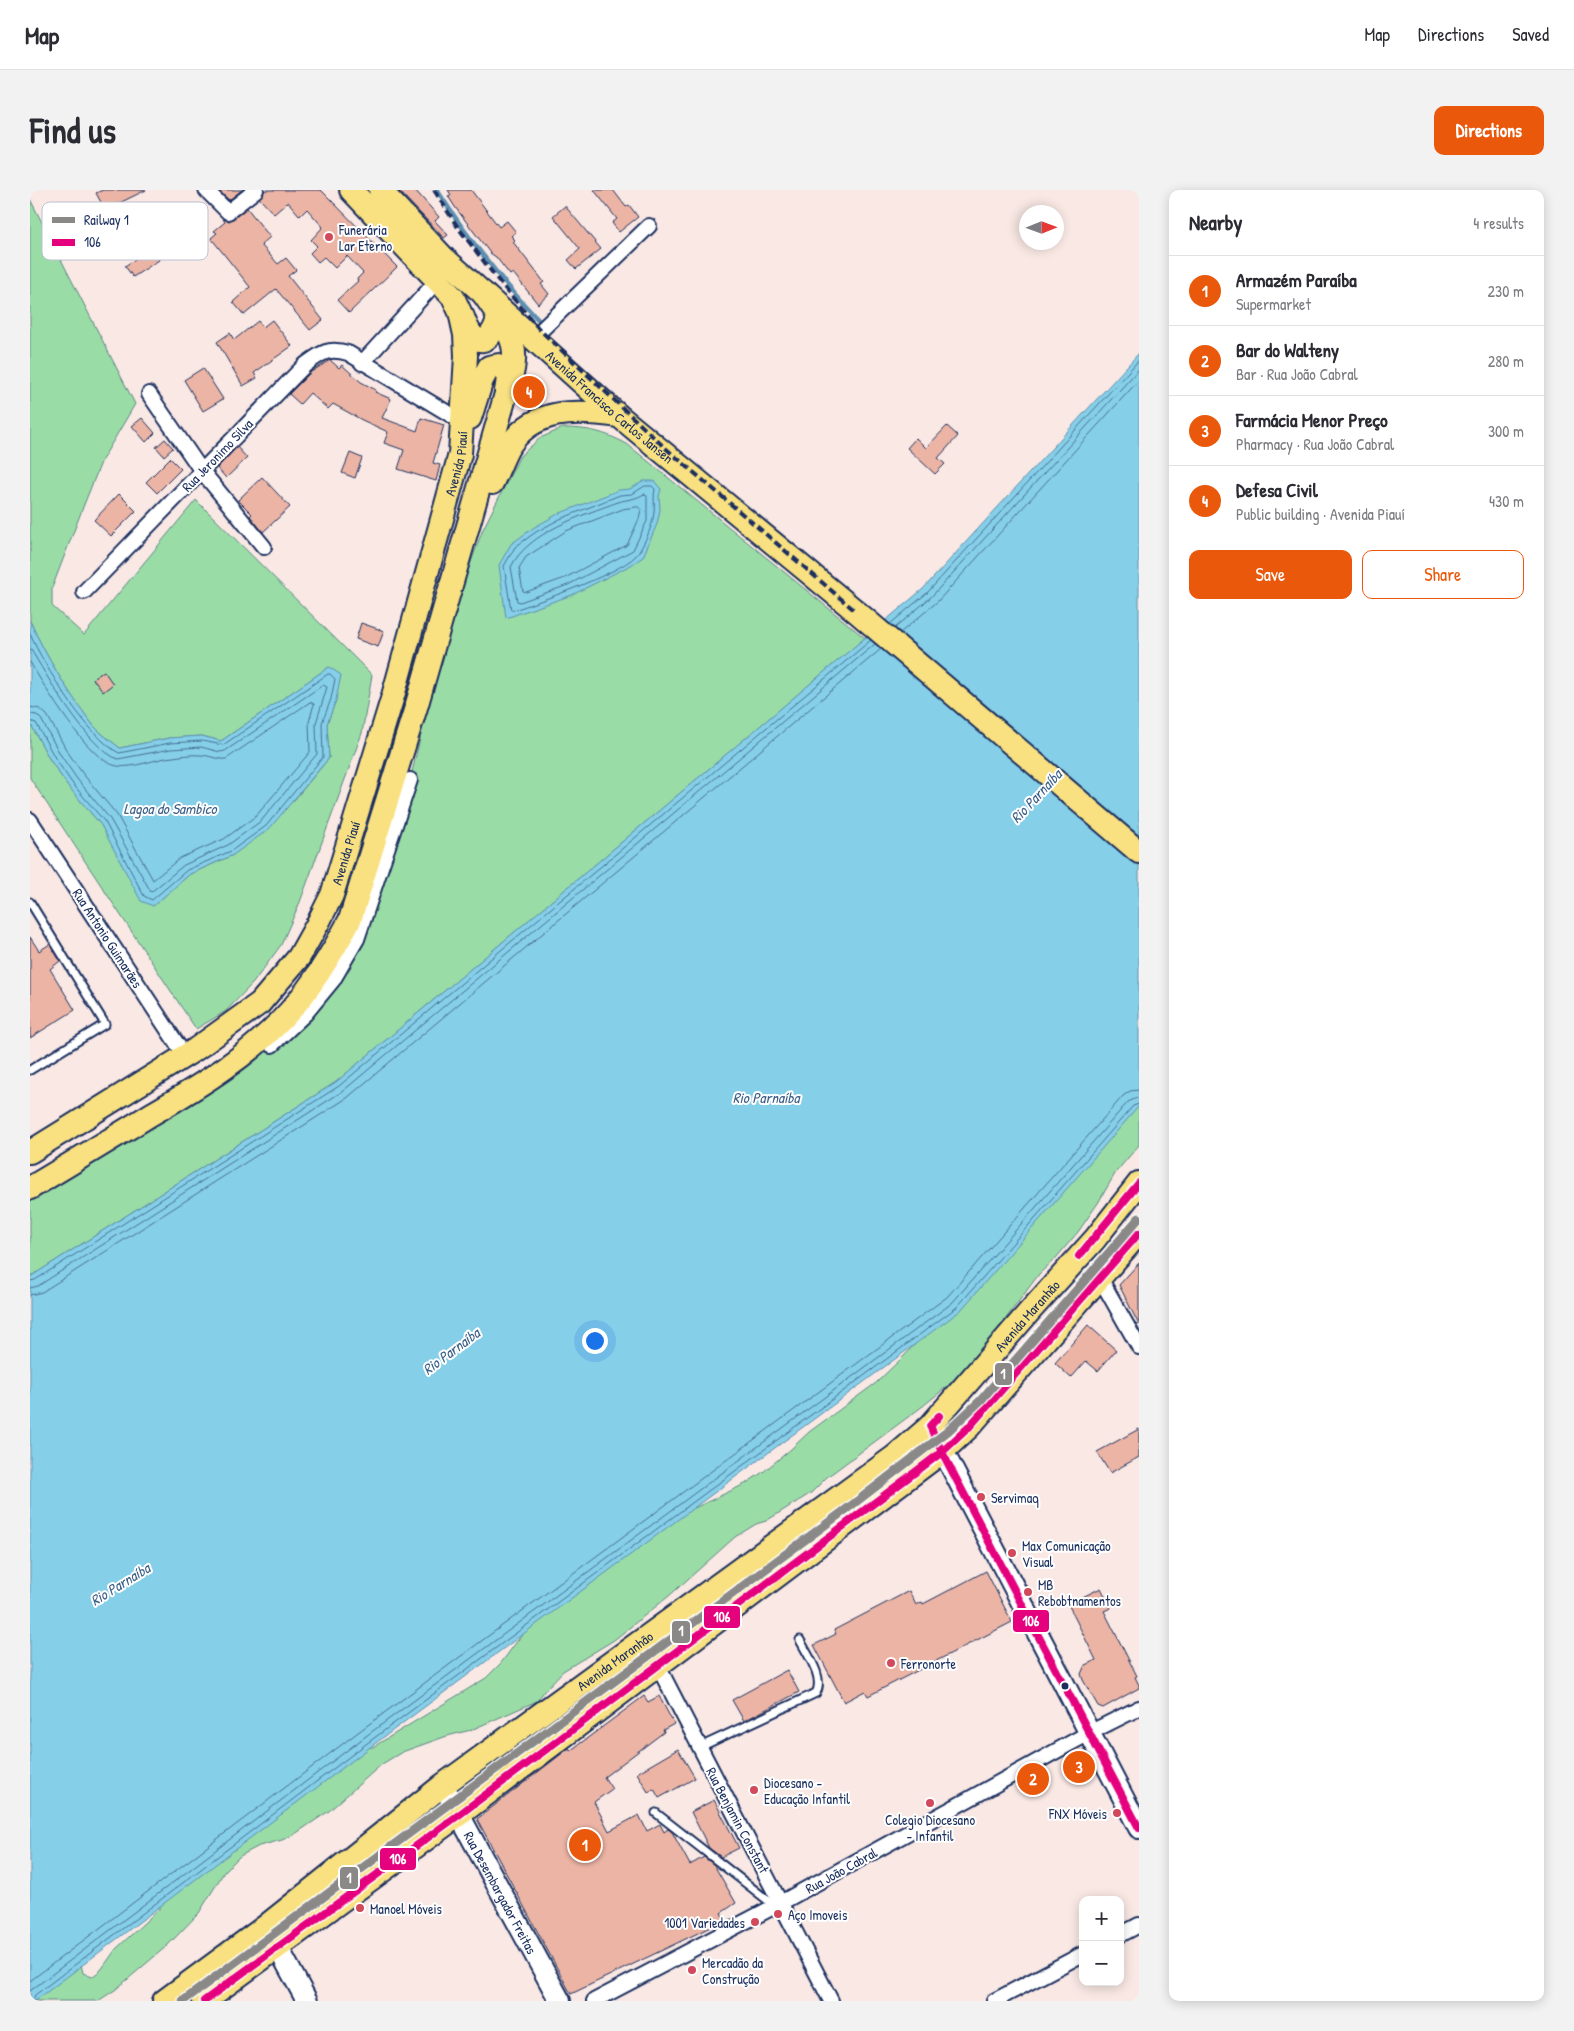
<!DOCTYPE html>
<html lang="en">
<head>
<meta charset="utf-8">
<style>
	body { margin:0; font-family:"Patrick Hand",sans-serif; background:#f2f2f3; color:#2b2b33 }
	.controls { position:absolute; right:15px; bottom:15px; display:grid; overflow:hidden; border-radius:10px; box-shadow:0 2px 12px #0003 }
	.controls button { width:45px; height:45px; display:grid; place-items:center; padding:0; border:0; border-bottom:1px solid #e1e1e2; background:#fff; color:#2b2b33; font:25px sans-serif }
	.compass { position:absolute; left:989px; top:15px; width:45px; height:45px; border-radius:50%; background:#fff; box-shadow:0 2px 12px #0003; rotate:89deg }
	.you { position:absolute; left:564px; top:1150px; width:18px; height:18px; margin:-12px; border:4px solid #fff; border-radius:50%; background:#1a73e8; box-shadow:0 0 0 8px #1a73e833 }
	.badge { display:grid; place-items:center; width:32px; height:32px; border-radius:50%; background:#ea580c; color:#fff; font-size:16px; font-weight:700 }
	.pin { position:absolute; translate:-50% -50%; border:2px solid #fff; box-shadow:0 1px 5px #0006 }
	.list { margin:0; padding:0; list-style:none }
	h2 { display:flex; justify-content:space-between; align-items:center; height:65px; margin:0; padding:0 20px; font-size:21px }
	h2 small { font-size:16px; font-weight:400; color:#7c7c81 }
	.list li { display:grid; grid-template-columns:32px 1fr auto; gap:15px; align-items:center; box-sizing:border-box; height:70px; padding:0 20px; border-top:1px solid #e1e1e2 }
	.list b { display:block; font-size:19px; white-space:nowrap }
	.list p { margin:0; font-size:16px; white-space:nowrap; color:#7c7c81 }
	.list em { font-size:16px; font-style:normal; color:#7c7c81 }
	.actions { display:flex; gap:10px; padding:15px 20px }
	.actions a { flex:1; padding:11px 0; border:1px solid #ea580c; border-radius:10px; text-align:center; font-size:18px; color:#ea580c }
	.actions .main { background:#ea580c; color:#fff }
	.map { position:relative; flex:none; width:1109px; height:1811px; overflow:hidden; border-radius:10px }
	header { display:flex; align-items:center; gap:30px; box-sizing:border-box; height:70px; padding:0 25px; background:#fff; border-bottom:1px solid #e1e1e2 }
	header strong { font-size:24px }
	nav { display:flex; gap:28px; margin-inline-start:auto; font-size:18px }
	.intro { display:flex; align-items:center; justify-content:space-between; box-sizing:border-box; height:120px; padding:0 30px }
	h1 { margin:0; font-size:35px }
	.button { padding:12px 22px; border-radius:10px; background:#ea580c; color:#fff; font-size:18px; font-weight:700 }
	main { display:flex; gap:30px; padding:0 30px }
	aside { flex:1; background:#fff; border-radius:10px; box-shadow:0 2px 12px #0003 }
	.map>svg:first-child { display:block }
</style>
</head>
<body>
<header>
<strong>Map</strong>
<nav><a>Map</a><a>Directions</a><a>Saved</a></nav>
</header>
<div class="intro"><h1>Find us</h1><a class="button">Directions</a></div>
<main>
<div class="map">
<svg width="1109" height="1811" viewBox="0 0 1109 1811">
	<rect width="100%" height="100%" fill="#f9e8e4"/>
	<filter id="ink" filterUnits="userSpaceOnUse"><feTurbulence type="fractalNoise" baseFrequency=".02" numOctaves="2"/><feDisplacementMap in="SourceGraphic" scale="10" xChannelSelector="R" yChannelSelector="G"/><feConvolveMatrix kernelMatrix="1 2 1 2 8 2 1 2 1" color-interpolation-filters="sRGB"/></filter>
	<g filter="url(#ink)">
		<path fill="#9adca6" stroke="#5a8682" d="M0 9 105 214 72 270 55 312 22 398V416L54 445 166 310 342 485 332 543 270 712 251 755 223 793 196 821 166 839 0 588V533L20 570 38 596 71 635 89 667 123 716 160 684 203 665 265 609 299 568 297 534 306 510 299 477 191 551 172 546 139 548 90 558C81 551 70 543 63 535 39 504 16 467 0 431Z
			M533 238C559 238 574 242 597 254L835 448 306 892 0 1087V1011L196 889 275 824 380 590 416 441 453 339 490 266 510 248Z
			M1109 914V955L1086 982 1068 1013 1048 1042 1026 1068 1009 1084 957 1154 920 1194 893 1216 797 1287 781 1303 736 1331 726 1334 705 1347 639 1406 584 1450 533 1481 515 1500 507 1511 441 1540 417 1546 372 1562 352 1574 299 1621 265 1644 252 1650 229 1656 210 1666 194 1682 169 1723 138 1755 85 1800 68 1811H0L50 1770 53 1783 62 1787 71 1780 86 1759 129 1719 139 1700 311 1559 343 1557 456 1488 471 1473 494 1442 637 1331 715 1294 733 1282 760 1260 779 1242 846 1193 874 1166Z"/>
		<path fill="#86cfe8" stroke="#5b8fb1" d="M1109 163V916L930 1121 339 1558 5 1811H0V1087L306 892 893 399Z
			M614 291H624L631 299 629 306 630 320 627 334 613 367 601 375 542 405 476 428 469 375 481 354 503 338 528 324 589 300 600 299Z
			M0 431C16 467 39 504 63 535 70 543 81 551 90 558L139 548 172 546 191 551 299 477 311 485 306 510 297 534 299 568 239 639 203 665 160 684 123 716 111 711 71 635 38 596 20 570 0 533Z"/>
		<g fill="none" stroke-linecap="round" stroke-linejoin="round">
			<path stroke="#466f95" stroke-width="1" d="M615 296H622L625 299C623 307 625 314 624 322 623 335 616 350 609 362 598 381 508 412 484 420H481L474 376 485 357 506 342 530 329 590 305 602 304Z
				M614 304 617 306V331L603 360 538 395 490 412 487 411 481 377C498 342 553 325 588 312 598 309 604 310 614 304Z
				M608 317 611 319 609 329 597 355 535 388 496 402 493 401 489 378 496 367 536 341 593 319Z
				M860 434 897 403 1109 170
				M865 438 901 407 1109 179
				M870 443 907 412 1109 190
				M0 444C14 476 58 547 89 563L140 553 172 551 193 555 298 484H300L305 489 301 509 292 533 293 567 236 636 201 661 157 680 122 710 114 706 75 632 42 593 25 568 6 533 0 531
				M0 458C17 486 58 559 88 569L141 559 171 557 190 562 195 561 293 495 297 497 286 533 287 564 231 631 198 655 154 675 121 702 80 629 47 589 30 564 11 529 7 525 0 524
				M0 472C14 496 59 572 87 576 103 579 127 568 143 567 152 566 162 564 170 565 179 565 187 570 196 569L280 512 284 514 279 532 280 562 226 626 194 649 150 668 123 690 87 625 53 584 37 561 17 525 10 519 0 517
				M0 1091 5 1090 309 896 841 450
				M0 1098 8 1096 313 901 845 454
				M0 1105 12 1102 317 908 851 459
				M0 1791 327 1543 917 1107 1093 906 1100 901 1109 900
				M0 1801 332 1549 922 1113 1098 912 1109 907
				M3 1811 5 1805 336 1554 927 1117 1103 916 1109 914"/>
			<path stroke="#5b8fb1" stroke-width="4.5" d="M407 0C438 49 474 94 514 136"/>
		</g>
		<path fill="#ecb4a4" stroke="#1b2f5e" d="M73 0H116L75 20 66 3Z
			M188 0H212L199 10Z
			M235 0H291L367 77 319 123 307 110 328 91 327 89 333 83 317 66 305 78 294 67 288 72 280 63 287 56 281 50 293 37 277 19 270 26 258 12 244 24 229 8Z
			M368 0H385L409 27 405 31 418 45 414 48Z
			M418 0H441L469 37 477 31 486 42 481 46 485 50 483 52 514 92 511 94 519 104 508 114 483 83 480 85 466 67 460 63 425 17 418 6 421 5Z
			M564 0H583L596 17 599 15 608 27 589 42 582 33 587 29Z
			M535 16 571 59 546 79 538 70 550 59 523 26Z
			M217 18 240 47 231 55 248 74 256 68 266 80 258 86 293 130 280 140 246 99 214 125 203 112 220 97 181 48 187 43 184 41 195 32 193 29 199 31 203 29Z
			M121 58 129 70 103 87 95 76Z
			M242 130 262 156 224 183 227 188 213 196 187 152 200 143 204 150 228 131 233 137Z
			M300 170 309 178 312 175 331 192 346 200 345 202 361 209 352 228 387 241 391 228 414 235 403 273 410 275 406 291 368 279 374 260 354 253 358 242 332 230 303 214 298 219 280 203 270 214 259 204 281 182Z
			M173 178 193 209 173 221 154 190Z
			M499 190 509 199 498 213 489 206Z
			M112 228 125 243 116 252 102 236Z
			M917 236 928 246 908 268 915 274 905 284 877 258 886 248 896 258Z
			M135 249 143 258 134 266 126 257Z
			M207 257 217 268 196 288 187 278Z
			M320 263 332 268 325 288 312 283Z
			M140 268 151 279 127 303 116 292Z
			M232 287 260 317 233 342 220 326 222 324 208 310Z
			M89 304 106 321 81 346 64 330Z
			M331 433 354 441 348 457 326 449Z
			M74 481 83 494 73 502 63 489Z
			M0 747 9 761 20 754 30 771 20 779 45 820 0 848Z
			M1109 1073V1135L1089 1095Z
			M1058 1135 1086 1160 1068 1181 1056 1171 1041 1188 1025 1173Z
			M1109 1239V1267L1080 1283 1067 1262Z
			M956 1381 982 1432 838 1506 835 1501 814 1512 784 1455 806 1444 804 1440 879 1401 886 1415 892 1412 893 1414Z
			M1071 1398 1081 1418 1074 1421 1107 1486 1105 1487 1109 1495V1498L1073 1518 1068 1516 1053 1490 1051 1484 1055 1475 1066 1470 1038 1414Z
			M757 1480 769 1502 714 1531 702 1510Z
			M614 1506 618 1512 629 1506 644 1534 633 1540 634 1542 574 1587 582 1599 564 1612 579 1641 609 1625 617 1641 630 1634 634 1642 638 1639 642 1642 660 1675 674 1667 684 1675 706 1713 691 1723 695 1730 541 1804 447 1629 539 1558 540 1561Z
			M648 1559 665 1588 629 1608 624 1599 618 1602 607 1583Z
			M684 1610 709 1658 691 1667 679 1658 661 1622Z"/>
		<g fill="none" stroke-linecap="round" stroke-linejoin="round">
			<g stroke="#1b2f5e" stroke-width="11">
				<path id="lane" d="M0 712 75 834 0 880
					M670 1557 786 1503C795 1488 777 1464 770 1450
					M626 1623 745 1716"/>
			</g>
			<g stroke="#1b2f5e" stroke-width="18">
				<path id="street" d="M176 0 198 22 226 0
					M502 149 619 36
					M332 173 407 91
					M119 204 171 280 234 357
					M54 402 275 175C291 163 298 157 318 163L431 231
					M0 630 155 866
					M242 855 275 824 303 790 327 749 380 590
					M1070 1088 1109 1157
					M614 1449 801 1811
					M1090 1745 1109 1735
					M564 1811 745 1716 1059 1543 1109 1518
					M964 1811 1053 1764"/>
			</g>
			<g stroke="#1b2f5e" stroke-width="24">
				<g id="secondary">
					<path d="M900 1236 1109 1638"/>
					<path id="s1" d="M413 1595 530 1811"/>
					<path d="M240 1743 277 1811"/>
				</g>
			</g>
			<g stroke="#1b2f5e" stroke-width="26">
				<g id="primary">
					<path id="s2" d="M350 0 414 68 589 226 828 423 1109 662"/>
					<path d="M433 127C435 133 438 140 442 145 456 161 467 137 468 125"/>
					<path d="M440 228 452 190 459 177 469 175C480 182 478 190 476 201"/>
					<path d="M462 293C468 281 472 269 478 258 503 217 548 220 589 226"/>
					<path id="s3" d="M0 962 166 859 230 813 269 767 288 733 302 705 363 506 430 264 436 166 435 145 430 122 423 107 321 0"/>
					<path d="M0 998C40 974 80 950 120 925 170 896 221 865 260 821 284 794 303 762 320 730L387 514 475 207C494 155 482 146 453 103"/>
					<path id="s4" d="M134 1811 236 1736 413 1595 864 1267 900 1236 999 1122 1065 1049 1109 993"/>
					<path d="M174 1811 430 1624 912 1262 939 1237 1109 1043"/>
				</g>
			</g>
			<use href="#lane" stroke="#fff" stroke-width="7"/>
			<use href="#street" stroke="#fff" stroke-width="14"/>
			<use href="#secondary" stroke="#fff" stroke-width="20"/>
			<use href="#primary" stroke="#f9e181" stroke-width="22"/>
			<path stroke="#1b2f5e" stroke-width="4" stroke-dasharray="8 4" stroke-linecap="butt" d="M404 0 427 36 468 90 510 140 632 255 823 419"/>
			<g stroke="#fff" stroke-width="11">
				<path id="bus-1" d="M1049 1066 1109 993
					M909 1226 900 1236 912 1262 1109 1638
					M174 1811 430 1624 912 1262 939 1237 1109 1043"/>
			</g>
			<use href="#bus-1" stroke="#e5007d" stroke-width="8"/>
			<g stroke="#fff" stroke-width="12">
				<path id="rail-1" d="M153 1811 822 1315 918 1241 951 1210 1109 1028"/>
			</g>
			<use href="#rail-1" stroke="#8a8988" stroke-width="9"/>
		</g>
	</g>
	<g fill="#d1495b" stroke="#fff" stroke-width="2">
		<circle cx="299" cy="47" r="5"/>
		<circle cx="951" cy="1307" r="5"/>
		<circle cx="982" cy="1363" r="5"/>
		<circle cx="998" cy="1402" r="5"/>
		<circle cx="861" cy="1473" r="5"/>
		<circle cx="724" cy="1600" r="5"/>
		<circle cx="900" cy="1613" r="5"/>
		<circle cx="1087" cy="1623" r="5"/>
		<circle cx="330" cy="1718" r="5"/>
		<circle cx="748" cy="1724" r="5"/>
		<circle cx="725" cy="1732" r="5"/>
		<circle cx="662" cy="1780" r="5"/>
	</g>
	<circle fill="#1b2f5e" stroke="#fff" stroke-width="2" cx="1035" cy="1496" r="4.5"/>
	<g text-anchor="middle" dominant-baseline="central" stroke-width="4" stroke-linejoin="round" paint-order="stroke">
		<g font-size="14" fill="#1b2f5e" stroke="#fff" text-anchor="start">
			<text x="309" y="39">Funerária<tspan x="309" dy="16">Lar Eterno</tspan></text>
			<text x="961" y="1307">Servimaq</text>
			<text x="992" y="1355">Max Comunicação<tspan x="992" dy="16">Visual</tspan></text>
			<text x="1008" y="1394">MB<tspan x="1008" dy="16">Rebobtnamentos</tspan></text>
			<text x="871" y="1473">Ferronorte</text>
			<text x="734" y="1592">Diocesano -<tspan x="734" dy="16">Educação Infantil</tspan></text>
			<text x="1077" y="1623" text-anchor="end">FNX Móveis</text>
			<text x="900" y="1629" text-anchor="middle">Colegio Diocesano<tspan x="900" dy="16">- Infantil</tspan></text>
			<text x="340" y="1718">Manoel Móveis</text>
			<text x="758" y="1724">Aço Imoveis</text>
			<text x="715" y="1732" text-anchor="end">1001 Variedades</text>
			<text x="672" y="1772">Mercadão da<tspan x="672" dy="16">Construção</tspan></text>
		</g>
		<g font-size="14" fill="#1b2f5e" stroke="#fff">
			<text stroke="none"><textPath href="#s2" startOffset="316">Avenida Francisco Carlos Jansen</textPath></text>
			<text transform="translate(187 265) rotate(-46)">Rua Jeronimo Silva</text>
			<text stroke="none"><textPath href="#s3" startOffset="854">Avenida Piauí</textPath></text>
			<text stroke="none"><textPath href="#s3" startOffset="449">Avenida Piauí</textPath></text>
			<text transform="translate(78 748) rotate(57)">Rua Antonio Guimarães</text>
			<text stroke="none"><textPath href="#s4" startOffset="1105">Avenida Maranhão</textPath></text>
			<text stroke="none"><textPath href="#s4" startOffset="565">Avenida Maranhão</textPath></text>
			<text transform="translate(708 1630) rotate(62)">Rua Benjamin Constant</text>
			<text transform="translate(811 1680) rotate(-29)">Rua João Cabral</text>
			<text stroke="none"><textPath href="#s1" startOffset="122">Rua Desembargador Freitas</textPath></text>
		</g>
		<g font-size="15" font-style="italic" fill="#3b5f87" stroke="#fff">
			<text transform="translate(1006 606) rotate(-47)">Rio Parnaíba</text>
			<text x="140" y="618">Lagoa do Sambico</text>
			<text x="736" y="907">Rio Parnaíba</text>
			<text transform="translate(421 1161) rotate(-37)">Rio Parnaíba</text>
			<text transform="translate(90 1394) rotate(-32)">Rio Parnaíba</text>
		</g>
	</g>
	<rect x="12" y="12" width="166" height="58" rx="8" fill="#fff" stroke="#bbc1cf" stroke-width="1"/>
	<rect x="22" y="27" width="23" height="6" fill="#8a8988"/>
	<rect x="22" y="49" width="23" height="7" fill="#e5007d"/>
	<g font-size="14" fill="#1b2f5e">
		<text x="54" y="35">Railway 1</text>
		<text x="54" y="57">106</text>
	</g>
	<g stroke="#fff" stroke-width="2">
		<rect x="964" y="1172" width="19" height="24" rx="5" fill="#8a8988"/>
		<rect x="673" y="1415" width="38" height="24" rx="5" fill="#e5007d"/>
		<rect x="982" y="1419" width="38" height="24" rx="5" fill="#e5007d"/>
		<rect x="641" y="1430" width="20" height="24" rx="5" fill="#8a8988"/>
		<rect x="349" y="1657" width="38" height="24" rx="5" fill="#e5007d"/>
		<rect x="309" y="1676" width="20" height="24" rx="5" fill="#8a8988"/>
	</g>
	<g font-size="14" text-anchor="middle" font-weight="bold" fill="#fff">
		<text x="973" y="1189">1</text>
		<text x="692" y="1432">106</text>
		<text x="1001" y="1436">106</text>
		<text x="651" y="1446">1</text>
		<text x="368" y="1674">106</text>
		<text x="319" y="1693">1</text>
	</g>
</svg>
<div class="controls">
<button>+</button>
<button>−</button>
</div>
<svg class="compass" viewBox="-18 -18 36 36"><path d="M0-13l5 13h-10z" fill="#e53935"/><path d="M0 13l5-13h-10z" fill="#7c7c81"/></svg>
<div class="you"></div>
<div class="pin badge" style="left:555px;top:1655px">1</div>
<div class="pin badge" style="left:1003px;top:1589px">2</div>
<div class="pin badge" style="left:1049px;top:1577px">3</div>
<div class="pin badge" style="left:499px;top:202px">4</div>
</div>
<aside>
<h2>Nearby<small>4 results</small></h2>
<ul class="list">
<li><span class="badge">1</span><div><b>Armazém Paraíba</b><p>Supermarket</p></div><em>230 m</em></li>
<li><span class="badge">2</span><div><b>Bar do Walteny</b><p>Bar · Rua João Cabral</p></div><em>280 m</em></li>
<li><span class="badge">3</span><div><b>Farmácia Menor Preço</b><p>Pharmacy · Rua João Cabral</p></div><em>300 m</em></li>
<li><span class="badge">4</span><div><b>Defesa Civil</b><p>Public building · Avenida Piauí</p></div><em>430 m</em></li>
</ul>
<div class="actions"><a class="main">Save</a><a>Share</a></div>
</aside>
</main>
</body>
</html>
